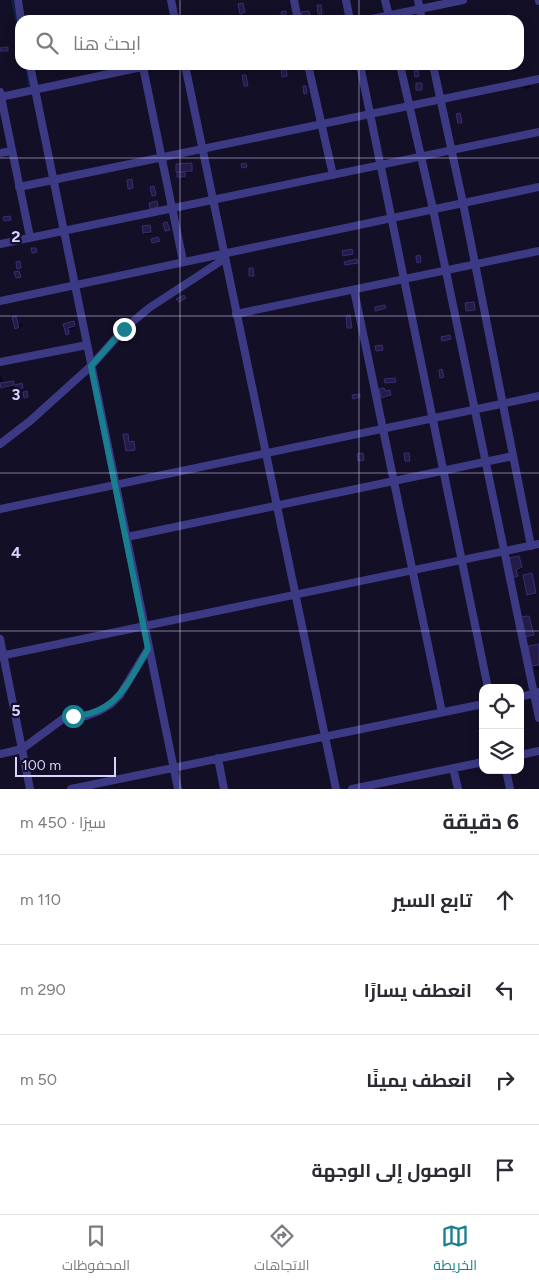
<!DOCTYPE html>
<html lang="ar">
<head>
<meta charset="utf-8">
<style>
	body { margin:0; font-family:Figtree,Cairo,sans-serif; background:#f2f2f3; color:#2b2b33; direction:rtl }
	.controls { position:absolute; right:15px; bottom:15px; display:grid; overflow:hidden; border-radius:10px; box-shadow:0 2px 12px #0003 }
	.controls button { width:45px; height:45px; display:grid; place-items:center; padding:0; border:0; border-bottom:1px solid #e1e1e2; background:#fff; color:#2b2b33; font:25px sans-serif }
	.scale { position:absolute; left:15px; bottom:12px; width:101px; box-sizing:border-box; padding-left:5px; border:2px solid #d9d4ff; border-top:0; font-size:14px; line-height:18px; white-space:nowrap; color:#d9d4ff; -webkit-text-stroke:4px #130f26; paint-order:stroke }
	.stop { position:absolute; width:15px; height:15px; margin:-11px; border:4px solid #187f8f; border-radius:50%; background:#fff }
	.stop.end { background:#187f8f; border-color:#fff; box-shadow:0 1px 5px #0008 }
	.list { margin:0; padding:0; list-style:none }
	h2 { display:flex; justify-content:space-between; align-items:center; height:65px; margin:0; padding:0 20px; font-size:21px }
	h2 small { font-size:16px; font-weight:400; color:#7c7c81 }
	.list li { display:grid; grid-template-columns:32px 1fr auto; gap:15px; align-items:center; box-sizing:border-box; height:90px; padding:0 20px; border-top:1px solid #e1e1e2 }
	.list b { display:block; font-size:19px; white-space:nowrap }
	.list em { font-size:16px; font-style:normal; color:#7c7c81 }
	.icon { flex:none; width:28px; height:28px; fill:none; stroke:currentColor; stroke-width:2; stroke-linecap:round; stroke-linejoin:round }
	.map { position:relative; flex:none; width:539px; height:789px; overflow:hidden; direction:ltr }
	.search { position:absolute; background:#fff; box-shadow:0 2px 12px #0003; left:15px; right:15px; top:15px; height:55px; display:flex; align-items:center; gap:12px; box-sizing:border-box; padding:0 18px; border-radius:15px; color:#7c7c81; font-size:19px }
	.sheet { height:425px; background:#fff }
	nav { display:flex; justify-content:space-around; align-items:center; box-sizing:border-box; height:70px; border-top:1px solid #e1e1e2; background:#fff; font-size:14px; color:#7c7c81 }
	nav a { display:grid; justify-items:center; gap:2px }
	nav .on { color:#187f8f }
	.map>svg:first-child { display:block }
</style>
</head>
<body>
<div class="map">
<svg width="539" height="789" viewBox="0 0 539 789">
	<rect width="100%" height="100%" fill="#130f26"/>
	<path fill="#0007" d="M519 49H521L522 53 519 54Z
		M474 66H478L479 69H475Z
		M530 85 531 88 525 89 524 86Z
		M192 166V172L184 173 186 180H182L181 177H178V171Z
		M150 226 151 234 145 235 144 233Z
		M14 318 17 324 22 323V327L17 328Z
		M74 323 76 328 68 330V336L65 325Z
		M0 374 4 384 13 382 14 386 21 384 22 389 17 390 16 387 3 389 0 383Z
		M381 390 389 391 391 397 383 399Z
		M510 559H519L522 569 516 572 518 578 514 577Z
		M532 574 536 595 529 596 528 595Z
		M539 645V670H535L530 647Z"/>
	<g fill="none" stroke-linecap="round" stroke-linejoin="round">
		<path stroke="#0c2248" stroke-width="2" d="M12 0 20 38
			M26 65 29 85"/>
	</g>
	<path fill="#241b47" stroke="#3b2d73" d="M243 3 245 12 240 14 238 4Z
		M317 5H321L322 14H318Z
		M286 11V20H282L281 12Z
		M309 11 311 20H302L301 12Z
		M460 16H467L468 20H461Z
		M8 47V51H0V48Z
		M281 66H286L287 76 282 77Z
		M418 70 419 76 415 77 414 71Z
		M242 75H246L248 86H244Z
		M416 83H422V90H416Z
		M303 86H306L307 93 304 94Z
		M460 113 462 123H458L456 114Z
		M192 163V171L176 172V164Z
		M246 163 247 167 242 168 241 164Z
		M177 172H185V177H177Z
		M132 179 133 188 128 189 127 180Z
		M154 186 156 195 152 196 150 187Z
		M157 201 158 207 150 209 149 203Z
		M10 216 11 220 4 221 3 217Z
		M167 222 170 230 165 231 163 223Z
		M150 225 151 232 143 233 142 226Z
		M158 237 160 241 152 243 151 239Z
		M31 248H36L37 252 32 253Z
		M352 249 353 254 343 256 342 251Z
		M420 255 421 262 417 263 416 256Z
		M357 259 358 263 345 265 344 262Z
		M20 261 21 268 17 269 16 262Z
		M249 268H253L254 276H249Z
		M19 271 21 277 16 278 14 272Z
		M184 295 186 298 179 302 176 299Z
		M474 302 475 310 466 311 465 303Z
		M385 305 386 308 375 311V307Z
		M350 315 352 328H347L346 316Z
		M16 316 19 327 15 329 12 317Z
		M74 321 75 326 68 328 69 334 66 335 63 324Z
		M450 335 451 339 442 341 441 337Z
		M382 345 383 350 376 351 375 346Z
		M442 369 444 377 440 378 439 370Z
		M395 378 396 382 385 383 384 379Z
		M14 381V385L1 388 0 383Z
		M22 383 23 388 16 390 15 385Z
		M384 388 385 391 390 390 391 395 381 398 379 389Z
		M27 391 28 397 24 398 23 392Z
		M360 394V397L353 399 352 395Z
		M123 434H128L129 442 134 441 135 450 126 451Z
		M363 453 364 460 358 461 357 454Z
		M404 453H409L410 461H405Z
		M519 556 522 567 516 570 518 576 513 578 508 558Z
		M532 573 536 593 527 595 523 575Z
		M529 616 534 635 525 637 519 617Z
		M539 644V665L531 666 528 646Z"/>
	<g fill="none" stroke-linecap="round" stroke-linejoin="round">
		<path stroke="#3d3a85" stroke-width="8" d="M18 0 21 20
			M171 0 175 20
			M294 0 298 20
			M346 0 350 20
			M385 0 390 20
			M418 0 422 20
			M539 0V1
			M367 20 463 0
			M30 65 178 789
			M185 65 336 789
			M308 65 333 175
			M360 65 488 688
			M400 65 433 209 539 718
			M433 65 463 203 531 546
			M143 67 183 261
			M0 92 30 237
			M0 97 151 65
			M0 153 12 151
			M19 187 539 79
			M0 244 539 132
			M354 290 442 712
			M0 301 539 187
			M236 314 539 251
			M0 362 87 345
			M0 444 30 421 91 366 124 329 149 308 224 259
			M0 509 539 396
			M127 537 513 456
			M0 639 30 789
			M0 656 539 544
			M520 697 539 692
			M0 754 22 749 64 718 86 716 99 711 111 704 120 695 148 649
			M520 755 539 751
			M218 758 224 789
			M453 768 458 789
			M506 770 510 789
			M71 789 483 704
			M352 789 483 762"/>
	</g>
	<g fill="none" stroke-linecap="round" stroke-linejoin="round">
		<path stroke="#187f8f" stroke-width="6" d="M73 716C117 714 128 682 148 649L91 366 124 329"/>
	</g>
	<path fill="none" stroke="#d9d4ff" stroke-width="1" stroke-opacity="0.55" d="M180 0V20M359 0V20M180 65V789M359 65V789M0 158H539M0 316H539M0 473H539M0 631H539"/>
	<g font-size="16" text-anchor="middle" font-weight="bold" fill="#d9d4ff" stroke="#130f26" stroke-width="4.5" stroke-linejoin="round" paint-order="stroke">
		<text x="16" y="242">2</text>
		<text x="16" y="400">3</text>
		<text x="16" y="558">4</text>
		<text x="16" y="716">5</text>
	</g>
</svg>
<div class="controls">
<button><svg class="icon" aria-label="locate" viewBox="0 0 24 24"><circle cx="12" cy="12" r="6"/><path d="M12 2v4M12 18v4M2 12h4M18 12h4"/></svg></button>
<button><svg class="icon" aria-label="layers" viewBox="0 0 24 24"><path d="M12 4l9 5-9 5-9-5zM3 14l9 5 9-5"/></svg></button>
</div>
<div class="scale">100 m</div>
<div class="stop" style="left:73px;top:716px"></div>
<div class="stop end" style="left:124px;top:329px"></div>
<div class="search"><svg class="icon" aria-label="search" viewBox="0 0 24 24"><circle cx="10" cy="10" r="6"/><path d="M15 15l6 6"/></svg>ابحث هنا</div>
</div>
<section class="sheet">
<h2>6 دقيقة<small>سيرًا · 450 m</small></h2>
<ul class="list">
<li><svg class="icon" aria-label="ahead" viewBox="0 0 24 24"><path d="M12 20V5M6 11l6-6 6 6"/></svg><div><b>تابع السير</b></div><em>110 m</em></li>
<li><svg class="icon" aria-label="left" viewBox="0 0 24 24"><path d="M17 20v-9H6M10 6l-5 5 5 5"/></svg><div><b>انعطف يسارًا</b></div><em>290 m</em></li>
<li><svg class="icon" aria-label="right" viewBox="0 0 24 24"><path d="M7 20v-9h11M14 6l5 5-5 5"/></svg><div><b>انعطف يمينًا</b></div><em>50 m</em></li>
<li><svg class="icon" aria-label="arrive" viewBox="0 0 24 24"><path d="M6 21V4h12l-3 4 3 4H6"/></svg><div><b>الوصول إلى الوجهة</b></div></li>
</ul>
</section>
<nav>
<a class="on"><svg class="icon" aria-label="map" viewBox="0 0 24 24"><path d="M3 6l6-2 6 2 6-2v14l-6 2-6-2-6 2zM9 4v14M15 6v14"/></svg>الخريطة</a>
<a><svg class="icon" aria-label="directions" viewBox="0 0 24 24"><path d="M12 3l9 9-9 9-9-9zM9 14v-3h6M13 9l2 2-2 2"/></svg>الاتجاهات</a>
<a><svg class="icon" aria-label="saved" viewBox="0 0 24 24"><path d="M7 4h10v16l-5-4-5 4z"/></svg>المحفوظات</a>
</nav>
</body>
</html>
